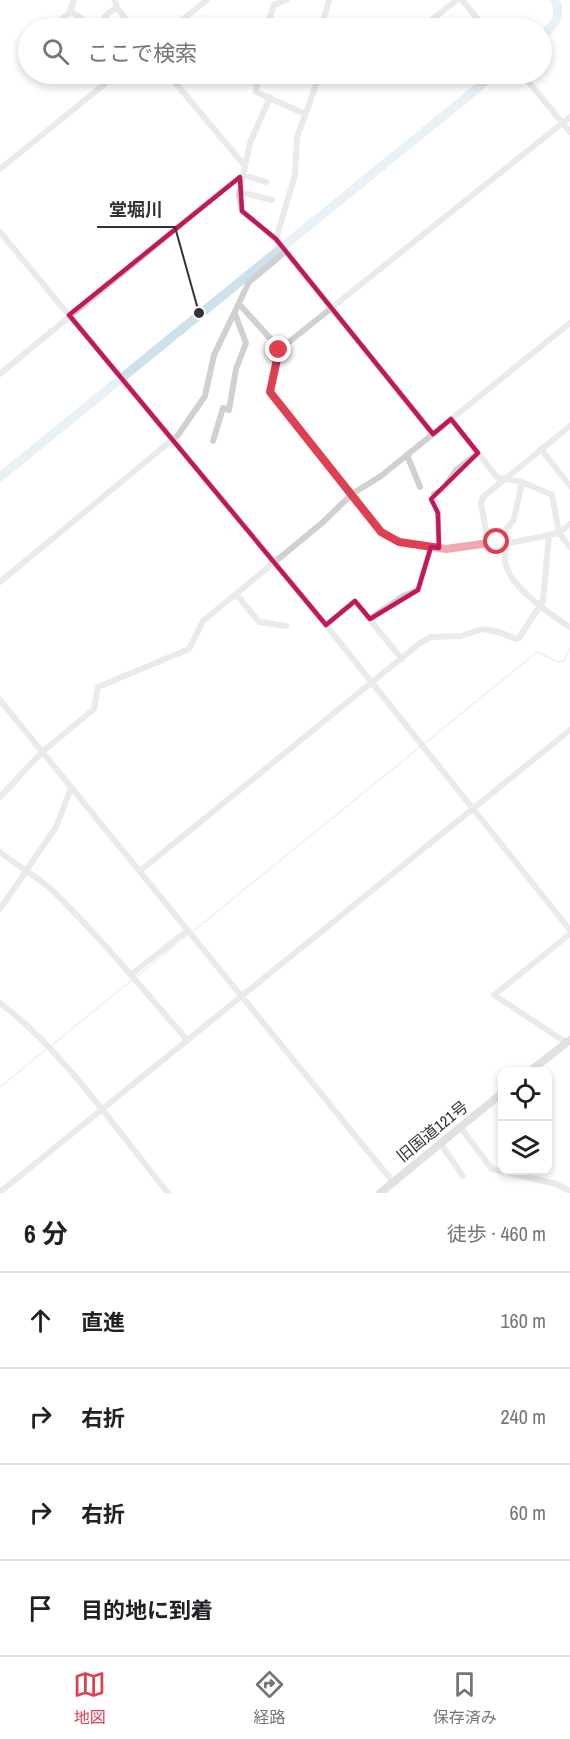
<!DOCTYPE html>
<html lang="ja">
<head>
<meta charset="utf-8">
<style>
	body { margin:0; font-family:"Archivo Narrow","Noto Sans JP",sans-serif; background:#f6f6f6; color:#202124 }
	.controls { position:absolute; right:18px; bottom:18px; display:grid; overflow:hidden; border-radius:12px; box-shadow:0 3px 9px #0003 }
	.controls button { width:54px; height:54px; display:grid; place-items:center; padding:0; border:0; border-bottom:2px solid #e0e0e0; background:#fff; color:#202124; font:30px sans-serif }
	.stop { position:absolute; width:18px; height:18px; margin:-14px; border:4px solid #de4052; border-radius:50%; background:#fff }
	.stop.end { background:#de4052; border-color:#fff; box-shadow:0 2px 6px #0008 }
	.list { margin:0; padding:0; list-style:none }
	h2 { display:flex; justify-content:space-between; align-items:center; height:78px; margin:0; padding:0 24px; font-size:26px }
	h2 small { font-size:20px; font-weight:400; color:#757577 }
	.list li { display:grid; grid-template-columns:39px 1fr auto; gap:18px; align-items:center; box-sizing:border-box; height:96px; padding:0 24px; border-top:2px solid #e0e0e0 }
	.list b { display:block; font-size:22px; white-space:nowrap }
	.list em { font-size:20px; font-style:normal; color:#757577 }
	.icon { flex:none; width:33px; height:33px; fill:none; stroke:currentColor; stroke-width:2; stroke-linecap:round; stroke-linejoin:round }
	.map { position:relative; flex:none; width:570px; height:1193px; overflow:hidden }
	.search { position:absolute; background:#fff; box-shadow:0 3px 9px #0003; left:18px; right:18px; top:18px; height:66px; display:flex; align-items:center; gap:15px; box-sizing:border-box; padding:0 21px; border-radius:33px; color:#757577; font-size:22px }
	.sheet { height:462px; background:#fff }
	nav { display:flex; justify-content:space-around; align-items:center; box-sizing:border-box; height:84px; border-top:2px solid #e0e0e0; background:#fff; font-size:16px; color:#757577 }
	nav a { display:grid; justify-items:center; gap:3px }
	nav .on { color:#de4052 }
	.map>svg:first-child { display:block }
</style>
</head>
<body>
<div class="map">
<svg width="570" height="1193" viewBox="0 0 570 1193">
	<rect width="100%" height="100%" fill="#fff"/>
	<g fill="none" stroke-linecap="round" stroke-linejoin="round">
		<path stroke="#cde1ea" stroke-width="1.5" d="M425 743 537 652 559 662 564 661 570 648
			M192 932 421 746
			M136 977 188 935
			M52 1045 132 980
			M0 1087 48 1048"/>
		<path stroke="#cde1ea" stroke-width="9" d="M542 36C553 27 563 15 555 0
			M0 477 495 74"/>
		<path stroke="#d0d0d0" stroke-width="6" d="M115 0 117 8 133 28
			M462 0 485 28
			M70 11 90 24
			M51 28 69 13 74 0
			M110 28 102 25C104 16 108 12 117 8
			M172 28 207 0
			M266 28 274 5 287 0
			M325 28 324 18 329 0
			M421 28 457 0
			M168 74 245 166 239 195 242 211 276 239 433 434
			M258 74 256 92 305 114
			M357 74 367 78
			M522 74 570 132
			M245 166 250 143 270 97
			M0 169 117 74
			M243 175 266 182
			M240 192 272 200
			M0 232 326 625 570 930
			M276 239 295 175 297 137 320 74
			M240 305 278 347 270 392 386 536 399 541 453 549 488 542 505 544 549 535 559 533 570 524
			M279 350 570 117
			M0 374 236 179 243 177
			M451 419 497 477 522 482 552 495 559 533 570 547
			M213 441 223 408 229 410 236 369 246 343 235 314
			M541 449 570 486
			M407 455 420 487
			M488 542 481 503 483 497 570 426
			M497 542 514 519 522 482
			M505 544C505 552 504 561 507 568 513 588 552 616 570 627
			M439 548 438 513 434 494 443 490 456 470 478 453
			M0 582 178 435 205 396 214 355 249 282 285 252
			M236 594 259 622 286 626
			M370 619 403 596 418 590 431 547
			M326 625 354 602 356 603 402 659
			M0 700 393 1182
			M0 797 42 752 94 709 98 687 189 649 203 621 322 523 352 494 381 476 570 323
			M0 852C16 865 37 876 52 890 101 938 143 989 187 1040
			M140 871 420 643 431 637 461 636 482 629 499 632 516 639 519 638 543 601 549 535
			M0 909 56 827 71 788
			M133 973 188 930
			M0 1003C62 1049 119 1133 168 1193
			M567 1043 494 995 570 934
			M460 1127 492 1169 556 1184 570 1191
			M440 1143 463 1176
			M0 1192 570 730"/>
		<path stroke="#bdbdbd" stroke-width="8" d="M529 1072 570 1040
			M380 1193 502 1093"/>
	</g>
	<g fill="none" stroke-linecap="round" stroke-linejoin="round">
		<path stroke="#de4052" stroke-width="8" d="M279 350 270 392 381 532 399 542 446 549 497 542"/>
	</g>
	<path d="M0 0H570V1193H0ZM240 177 242 211 276 239 433 434 451 419 478 453 431 499 438 513 439 548 431 547 418 590 370 619 355 601 326 625 69 315Z" fill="#fff" fill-opacity=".55" fill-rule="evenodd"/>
	<path fill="none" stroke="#c2185b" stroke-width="4.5" stroke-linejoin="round" d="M240 177 242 211 276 239 433 434 451 419 478 453 431 499 438 513 439 548 431 547 418 590 370 619 355 601 326 625 69 315Z"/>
	<g text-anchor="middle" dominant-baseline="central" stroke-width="6" stroke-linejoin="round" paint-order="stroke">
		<g font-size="16" fill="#333" stroke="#fff">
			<text transform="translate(432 1131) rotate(-39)">旧国道121号</text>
		</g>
	</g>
	<path fill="none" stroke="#333" stroke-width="2" d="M199 313L175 227H97"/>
	<circle fill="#333" stroke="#fff" stroke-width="2" cx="199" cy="313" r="6"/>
	<g font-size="18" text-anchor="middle" font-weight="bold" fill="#333" stroke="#fff" stroke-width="6" stroke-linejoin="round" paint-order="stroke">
		<text x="136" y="216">堂堀川</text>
	</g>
</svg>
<div class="controls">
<button><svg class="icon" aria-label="locate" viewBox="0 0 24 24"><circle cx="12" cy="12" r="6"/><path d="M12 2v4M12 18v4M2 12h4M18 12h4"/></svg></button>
<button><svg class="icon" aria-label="layers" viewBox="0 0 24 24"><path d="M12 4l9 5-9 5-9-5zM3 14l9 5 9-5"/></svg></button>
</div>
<div class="stop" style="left:497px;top:542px"></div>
<div class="stop end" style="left:279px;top:350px"></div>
<div class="search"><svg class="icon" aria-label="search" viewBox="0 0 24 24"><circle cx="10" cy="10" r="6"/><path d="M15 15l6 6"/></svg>ここで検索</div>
</div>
<section class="sheet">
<h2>6 分<small>徒歩 · 460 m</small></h2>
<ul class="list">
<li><svg class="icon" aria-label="ahead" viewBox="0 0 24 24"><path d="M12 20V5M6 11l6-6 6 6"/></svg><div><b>直進</b></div><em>160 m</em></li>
<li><svg class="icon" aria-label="right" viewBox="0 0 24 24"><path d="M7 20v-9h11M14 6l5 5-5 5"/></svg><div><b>右折</b></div><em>240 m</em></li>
<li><svg class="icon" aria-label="right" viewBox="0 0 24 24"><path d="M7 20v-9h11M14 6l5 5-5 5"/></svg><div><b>右折</b></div><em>60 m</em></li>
<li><svg class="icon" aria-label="arrive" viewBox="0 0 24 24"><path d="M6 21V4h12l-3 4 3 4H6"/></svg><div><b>目的地に到着</b></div></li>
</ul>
</section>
<nav>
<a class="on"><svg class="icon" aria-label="map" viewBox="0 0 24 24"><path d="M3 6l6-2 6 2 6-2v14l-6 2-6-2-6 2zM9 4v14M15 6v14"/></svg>地図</a>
<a><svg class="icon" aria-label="directions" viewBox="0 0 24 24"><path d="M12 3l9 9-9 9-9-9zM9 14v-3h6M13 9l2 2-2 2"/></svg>経路</a>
<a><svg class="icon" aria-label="saved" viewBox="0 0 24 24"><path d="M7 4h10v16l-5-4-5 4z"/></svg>保存済み</a>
</nav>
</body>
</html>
